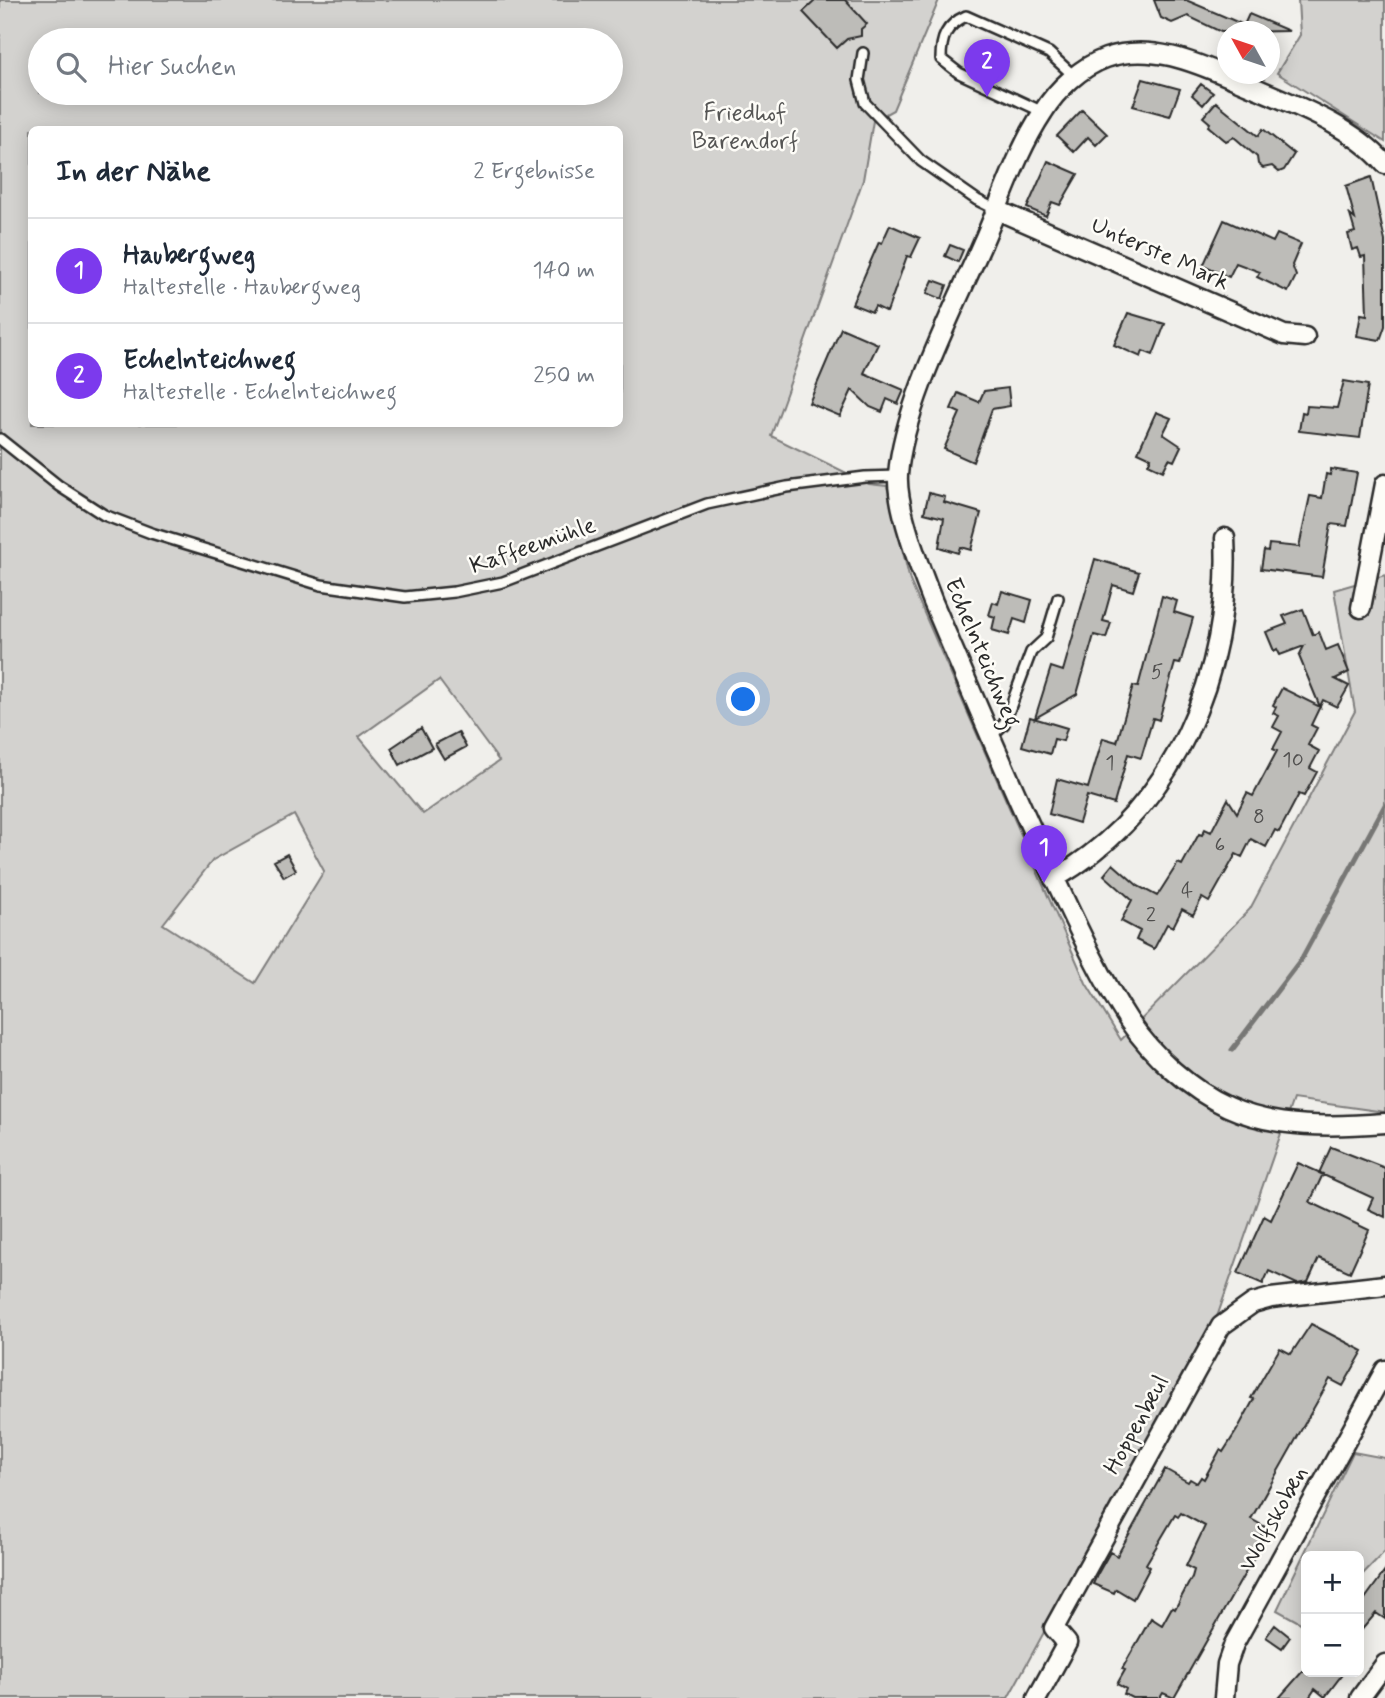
<!DOCTYPE html>
<html lang="de">
<head>
<meta charset="utf-8">
<style>
	body { margin:0; font-family:Mynerve,sans-serif; background:#f6f6f7; color:#1f2937 }
	.controls { position:absolute; right:21px; bottom:21px; display:grid; overflow:hidden; border-radius:10px; box-shadow:0 4px 18px #0003 }
	.controls button { width:63px; height:63px; display:grid; place-items:center; padding:0; border:0; border-bottom:2px solid #e0e1e3; background:#fff; color:#1f2937; font:35px sans-serif }
	.compass { position:absolute; left:1217px; top:21px; width:63px; height:63px; border-radius:50%; background:#fff; box-shadow:0 4px 18px #0003; rotate:310deg }
	.you { position:absolute; left:744px; top:700px; width:24px; height:24px; margin:-18px; border:5px solid #fff; border-radius:50%; background:#1a73e8; box-shadow:0 0 0 10px #1a73e833 }
	.badge { display:grid; place-items:center; width:46px; height:46px; border-radius:50%; background:#7c3aed; color:#fff; font-size:23px; font-weight:700 }
	.pin { position:absolute; translate:-50% -58px; filter:drop-shadow(0 2px 4px #0008) }
	.pin::after { content:''; position:absolute; top:37px; width:24px; height:21px; background:inherit; clip-path:polygon(0 0,100% 0,50% 100%) }
	.list { margin:0; padding:0; list-style:none }
	h2 { display:flex; justify-content:space-between; align-items:center; height:91px; margin:0; padding:0 28px; font-size:30px }
	h2 small { font-size:23px; font-weight:400; color:#747a83 }
	.list li { display:grid; grid-template-columns:46px 1fr auto; gap:21px; align-items:center; box-sizing:border-box; height:105px; padding:0 28px; border-top:2px solid #e0e1e3 }
	.list b { display:block; font-size:26px; white-space:nowrap }
	.list p { margin:0; font-size:23px; white-space:nowrap; color:#747a83 }
	.list em { font-size:23px; font-style:normal; color:#747a83 }
	.icon { flex:none; width:38px; height:38px; fill:none; stroke:currentColor; stroke-width:2; stroke-linecap:round; stroke-linejoin:round }
	.map { position:relative; flex:none; width:1385px; height:1698px; overflow:hidden }
	.search { position:absolute; background:#fff; box-shadow:0 4px 18px #0003; left:28px; top:28px; width:595px; height:77px; display:flex; align-items:center; gap:18px; box-sizing:border-box; padding:0 24px; border-radius:38px; color:#747a83; font-size:26px }
	.panel { position:absolute; background:#fff; box-shadow:0 4px 18px #0003; left:28px; top:126px; width:595px; height:301px; border-radius:10px }
	.map>svg:first-child { display:block }
</style>
</head>
<body>
<div class="map">
<svg width="1385" height="1698" viewBox="0 0 1385 1698">
	<rect width="100%" height="100%" fill="#f0efeb"/>
	<filter id="ink" filterUnits="userSpaceOnUse"><feTurbulence type="fractalNoise" baseFrequency=".0143" numOctaves="2"/><feDisplacementMap in="SourceGraphic" scale="14" xChannelSelector="R" yChannelSelector="G"/><feConvolveMatrix kernelMatrix="1 2 1 2 8 2 1 2 1" color-interpolation-filters="sRGB"/></filter>
	<g filter="url(#ink)">
		<path fill="#d3d2cf" stroke="#7f7e7d" stroke-width="2" fill-rule="evenodd" d="M0 0H939L893 110 873 121 863 180 771 436 869 484 887 486 910 581 1086 983 1121 1040 1250 909 1355 711 1334 590 1385 575V1112L1293 1099 1218 1314 1008 1698H0ZM40 40H611V93H40ZM32 130H620V424H32ZM439 680 499 761 423 814 359 737ZM294 815 324 871 255 983 163 924 213 860Z
			M1298 0H1385V142L1277 73 1300 35Z
			M1353 1452 1385 1458V1551L1359 1578V1556H1306V1626L1277 1610Z"/>
		<g fill="none" stroke-linecap="round" stroke-linejoin="round">
			<path stroke="#777775" stroke-width="5" d="M1232 1050 1302 958 1385 805"/>
		</g>
		<path fill="#bdbcb8" stroke="#2b2b2b" stroke-width="2" d="M816 0H845L867 24 861 29V36L847 39 837 48 803 12Z
			M1154 0H1186L1244 25 1249 14 1289 31 1221 32 1188 16 1172 23 1161 18Z
			M1143 79 1180 89 1170 116 1133 106Z
			M1201 84 1213 93 1203 105 1192 95Z
			M1216 102 1258 136 1263 129 1294 154 1284 170 1279 172 1272 166 1263 168 1258 164 1257 157 1234 137 1226 141 1208 126 1210 123 1203 117Z
			M1082 110 1107 134 1096 145 1088 137 1074 152 1057 136Z
			M1048 161 1078 174 1060 205 1052 202 1046 216 1027 208Z
			M1371 177 1385 241V326L1380 340 1357 336 1361 314 1367 315 1365 256 1361 257 1358 248 1352 250 1348 234 1355 232 1350 215 1355 219 1346 186Z
			M1224 220 1273 242 1277 234 1301 244 1292 265 1296 276 1288 292 1257 277 1260 272 1236 263 1229 277 1203 266Z
			M890 225 920 238 911 257 907 256 887 312 875 306 872 312 852 304 879 242 882 243Z
			M950 245 963 250 958 262 945 256Z
			M933 280 947 285 942 299 927 293Z
			M1128 313 1165 324 1153 355 1143 351 1141 357 1114 345Z
			M841 328 878 344 864 373 904 390 898 404 887 399 882 412 870 407 852 390 840 416 809 403Z
			M1344 381 1368 385 1360 438 1299 431 1302 412 1306 413 1307 406 1337 408Z
			M1008 388 1010 406 992 409 973 462 944 449 960 413 951 409 958 393 979 402 984 391Z
			M1156 412 1171 418 1163 434 1181 446 1174 461 1169 459 1163 471 1148 464 1151 458 1138 452Z
			M1331 469 1357 473 1347 526 1331 524 1322 577 1261 569 1264 550 1268 551 1269 544 1299 547 1310 496 1322 498 1326 474 1330 475Z
			M929 493 945 497 944 502 981 513 971 550 960 547 958 553 939 547 944 518 924 513Z
			M1095 559 1139 572 1133 591 1113 585 1103 621 1111 623 1106 638 1094 635 1077 694 1035 718 1051 667 1063 671Z
			M1002 591 1032 600 1026 623 1014 619 1009 635 992 630 995 617 989 615 993 602 998 604Z
			M1162 596 1177 601 1174 612 1193 618 1180 664 1175 663 1159 720 1153 718 1141 758 1128 754 1114 804 1087 796 1079 823 1049 814 1057 779 1088 788 1103 738 1117 742 1133 686 1138 687Z
			M1303 609 1313 635 1319 632 1326 650 1338 645 1349 672 1335 679 1349 686 1337 707 1323 700 1311 725 1317 728 1308 745 1319 751 1310 768 1317 772 1304 796 1299 794 1279 832 1275 830 1266 847 1251 839 1242 857 1236 854 1209 902 1202 898 1193 915 1182 909 1173 927 1167 924 1154 949 1136 940 1140 931 1121 921 1132 900 1104 875 1113 864 1138 886 1157 896 1178 863 1182 865 1199 834 1202 835 1205 829 1211 832 1228 799 1237 813 1247 793 1253 796 1277 751 1273 749 1282 732 1273 727 1279 716 1273 713 1276 707 1273 705 1282 688 1320 707 1299 656 1304 646 1280 655 1277 649 1274 651 1266 632 1287 624 1283 616Z
			M1030 717 1067 728 1063 741 1054 739 1050 754 1022 746Z
			M421 728 432 748 400 765 391 748Z
			M458 732 466 747 444 759 435 744Z
			M287 854 296 870 284 877 274 861Z
			M1331 1147 1385 1168V1217L1368 1209 1373 1198 1319 1173Z
			M1298 1163 1323 1174 1310 1202 1369 1230 1350 1272 1319 1258 1308 1282 1297 1284 1269 1271 1263 1284 1238 1273 1264 1216 1271 1220Z
			M1311 1324 1363 1351 1343 1386 1330 1379 1251 1519 1265 1527 1261 1535 1265 1538 1174 1698 1163 1693 1160 1698H1132L1124 1694 1126 1689 1117 1684 1125 1670 1122 1669 1151 1618 1162 1625 1172 1607 1175 1609 1192 1577 1194 1570 1186 1566 1205 1526 1181 1513 1178 1517 1175 1515 1146 1564 1150 1567 1133 1599 1116 1589 1114 1593 1093 1584 1097 1575 1110 1552 1117 1556 1165 1469 1188 1482 1190 1479 1197 1483 1201 1477 1204 1479 1220 1450 1223 1452 1237 1430 1254 1399 1251 1398 1280 1348 1291 1354Z
			M1385 1571V1619L1376 1613 1359 1633V1607Z
			M1275 1625 1290 1637 1282 1648 1266 1637Z
			M1302 1672H1344L1325 1697 1315 1689 1309 1698H1279Z"/>
		<g fill="none" stroke-linecap="round" stroke-linejoin="round">
			<g stroke="#2b2b2b" stroke-width="14">
				<path id="service" d="M863 53 859 80 865 103 921 161 977 200 997 210
					M1043 112 959 73 941 59C941 38 946 25 966 16L1049 53 1074 76
					M0 439 59 486 104 515 151 533 321 585 405 597 454 592 503 582 707 504 787 487 865 477 898 476
					M991 736 1004 724 1031 652 1046 638 1058 598"/>
			</g>
			<g stroke="#2b2b2b" stroke-width="23">
				<path id="minor" d="M1385 164C1353 127 1298 106 1253 87 1209 69 1156 40 1106 58 1081 67 1057 89 1043 112 1017 151 1002 199 983 242 955 307 903 406 898 475 896 508 921 571 933 602 972 693 1010 785 1053 875 1076 924 1099 975 1129 1021 1152 1055 1190 1090 1228 1107 1276 1129 1334 1127 1385 1123
					M997 210 1284 335 1305 337
					M1361 608 1385 484
					M1054 879C1174 810 1232 673 1225 538
					M1037 1698 1067 1643 1054 1628 1221 1326 1253 1303 1271 1298 1385 1285
					M1224 1698 1227 1664 1234 1644 1385 1370
					M1360 1698 1385 1664"/>
			</g>
			<use href="#service" stroke="#fdfcf7" stroke-width="9"/>
			<use href="#minor" stroke="#fdfcf7" stroke-width="18"/>
		</g>
	</g>
	<g text-anchor="middle" dominant-baseline="central" stroke-width="5" stroke-linejoin="round" paint-order="stroke">
		<g font-size="21" fill="#504f4e">
			<text x="1157" y="672">5</text>
			<text x="1293" y="760">10</text>
			<text x="1110" y="763">1</text>
			<text x="1259" y="817">8</text>
			<text x="1220" y="845">6</text>
			<text x="1187" y="891">4</text>
			<text x="1151" y="915">2</text>
		</g>
		<g font-size="24" fill="#555554" stroke="#fdfcf7">
			<text x="745" y="113">Friedhof<tspan x="745" dy="28">Barendorf</tspan></text>
		</g>
		<g font-size="24" fill="#2b2b2b" stroke="#fdfcf7">
			<text transform="translate(1160 254) rotate(24)">Unterste Mark</text>
			<text transform="translate(533 546) rotate(-19)">Kaffeemühle</text>
			<text transform="translate(982 653) rotate(67)">Echelnteichweg</text>
			<text transform="translate(1137 1425) rotate(-61)">Hoppenbeul</text>
			<text transform="translate(1274 1519) rotate(-61)">Wolfskoben</text>
		</g>
	</g>
</svg>
<div class="controls">
<button>+</button>
<button>−</button>
</div>
<svg class="compass" viewBox="-18 -18 36 36"><path d="M0-13l5 13h-10z" fill="#e53935"/><path d="M0 13l5-13h-10z" fill="#747a83"/></svg>
<div class="you"></div>
<div class="pin badge" style="left:1044px;top:883px">1</div>
<div class="pin badge" style="left:987px;top:97px">2</div>
<div class="search"><svg class="icon" aria-label="search" viewBox="0 0 24 24"><circle cx="10" cy="10" r="6"/><path d="M15 15l6 6"/></svg>Hier suchen</div>
<section class="panel">
<h2>In der Nähe<small>2 Ergebnisse</small></h2>
<ul class="list">
<li><span class="badge">1</span><div><b>Haubergweg</b><p>Haltestelle · Haubergweg</p></div><em>140 m</em></li>
<li><span class="badge">2</span><div><b>Echelnteichweg</b><p>Haltestelle · Echelnteichweg</p></div><em>250 m</em></li>
</ul>
</section>
</div>
</body>
</html>
